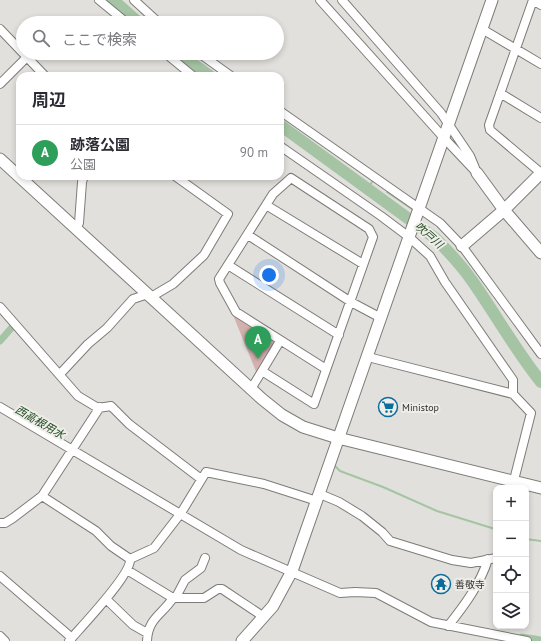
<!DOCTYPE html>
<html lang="ja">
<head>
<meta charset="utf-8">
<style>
	body { margin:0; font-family:"PT Sans","Noto Sans JP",sans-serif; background:#f2f2f3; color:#2b2b33 }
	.controls { position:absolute; right:12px; bottom:12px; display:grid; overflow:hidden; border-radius:8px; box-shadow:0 2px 6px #0003 }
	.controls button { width:36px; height:36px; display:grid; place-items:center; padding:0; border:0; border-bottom:1px solid #e1e1e2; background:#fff; color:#2b2b33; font:20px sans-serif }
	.you { position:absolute; left:269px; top:275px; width:14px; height:14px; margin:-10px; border:3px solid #fff; border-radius:50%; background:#1a73e8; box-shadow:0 0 0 6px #1a73e833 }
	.badge { display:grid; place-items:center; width:26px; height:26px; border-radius:50%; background:#096e9b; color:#fff; font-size:13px; font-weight:700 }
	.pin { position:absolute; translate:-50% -33px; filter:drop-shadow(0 1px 2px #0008) }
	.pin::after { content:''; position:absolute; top:21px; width:14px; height:12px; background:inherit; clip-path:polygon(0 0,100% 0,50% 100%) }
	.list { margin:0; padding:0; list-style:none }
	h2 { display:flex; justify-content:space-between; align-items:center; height:52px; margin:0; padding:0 16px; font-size:17px }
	h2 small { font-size:13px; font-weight:400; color:#7c7c81 }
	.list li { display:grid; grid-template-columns:26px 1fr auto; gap:12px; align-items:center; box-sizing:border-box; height:56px; padding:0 16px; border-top:1px solid #e1e1e2 }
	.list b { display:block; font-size:15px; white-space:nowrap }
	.list p { margin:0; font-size:13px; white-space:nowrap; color:#7c7c81 }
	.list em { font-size:13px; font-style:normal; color:#7c7c81 }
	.icon { flex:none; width:22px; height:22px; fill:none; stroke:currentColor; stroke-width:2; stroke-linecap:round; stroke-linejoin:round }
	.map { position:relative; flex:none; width:541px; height:641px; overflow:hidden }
	.search { position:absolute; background:#fff; box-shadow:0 2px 6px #0003; left:16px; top:16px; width:268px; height:44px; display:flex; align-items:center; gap:10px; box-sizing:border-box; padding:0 14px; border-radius:22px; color:#7c7c81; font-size:15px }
	.panel { position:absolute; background:#fff; box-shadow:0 2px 6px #0003; left:16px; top:72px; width:268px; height:108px; border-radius:12px }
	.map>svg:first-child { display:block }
</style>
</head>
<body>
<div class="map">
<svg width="541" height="641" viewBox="0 0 541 641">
	<rect width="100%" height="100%" fill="#e2e0dc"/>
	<path fill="#d3b1af" d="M233 315 275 340V344L257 374Z"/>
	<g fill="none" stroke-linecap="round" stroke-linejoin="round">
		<path stroke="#a4c4a3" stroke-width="2" d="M368 188 372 182
			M387 192 412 209
			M335 466 340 471 383 487 437 511 495 529
			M526 539 541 541"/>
		<path stroke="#a4c4a3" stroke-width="7" d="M0 341 14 325
			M522 637 541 640"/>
		<path stroke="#a4c4a3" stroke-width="12" d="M113 0 139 23
			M178 53 210 76
			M280 125 435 238C449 252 462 266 473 282 496 315 516 351 541 382"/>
		<g stroke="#7e7c78" stroke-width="10">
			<path id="street" d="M99 0 127 23
				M134 0 159 23
				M320 0 444 138 477 173
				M342 0 441 113 470 156 475 168
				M533 0 489 125 490 130 541 173
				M533 0 541 5
				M0 29 23 53
				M482 29 541 64
				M165 53 193 76
				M199 53 231 76
				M24 54 45 76
				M0 84 27 57
				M500 93 541 118
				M280 111 440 223 462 246 541 354
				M280 146 381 216 409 237 430 256 445 282 513 380V394L531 413 512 488
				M266 205 363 264
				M76 228 79 223 82 182 84 176
				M248 235 351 302 381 318
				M228 265 339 335
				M151 297 173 284 204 255 228 214 175 176
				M0 307 78 396 98 408 111 406 129 424 201 479
				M280 341 262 371 314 404 373 237 369 229 291 178 273 194 219 279 220 283 236 312 326 369
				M368 357 513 394
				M60 374 88 344 107 328 133 299 148 294
				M251 389 262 371
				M0 407 241 550 340 593 355 592 376 593 431 622 527 641
				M320 494 339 502 362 516 382 532 390 541 452 560 471 563 496 558
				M42 496 96 531 111 546 130 559
				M0 523H5L13 518 42 496 100 407
				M130 559 154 548 181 513 206 472 264 484 317 501
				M127 570 173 598C162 615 148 618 147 641
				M0 576 72 638
				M176 597 185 580 201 568 205 558
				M173 598H204L218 589H222L264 617
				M106 599 133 625 147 633
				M448 626C464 606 481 583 488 559
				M0 636 5 641
				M69 641C81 627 132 574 130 559"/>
		</g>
		<g stroke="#7e7c78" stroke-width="13">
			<path id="secondary" d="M0 159 262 399 282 415 303 427 338 438 541 488
				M477 173 504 210 541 253
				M462 246 504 210 541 173
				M242 641 273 606 292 571 492 0"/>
		</g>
		<use href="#street" stroke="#fff" stroke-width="8"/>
		<use href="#secondary" stroke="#fff" stroke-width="11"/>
	</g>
	<defs>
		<g id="supermarket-ring" transform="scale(1)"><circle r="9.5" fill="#efede9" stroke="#096e9b" stroke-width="1.5"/><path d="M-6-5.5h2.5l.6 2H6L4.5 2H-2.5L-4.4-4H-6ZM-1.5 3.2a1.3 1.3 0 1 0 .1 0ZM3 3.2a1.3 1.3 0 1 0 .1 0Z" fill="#096e9b"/></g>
		<g id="temple-ring" transform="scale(1)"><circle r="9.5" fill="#efede9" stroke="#096e9b" stroke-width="1.5"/><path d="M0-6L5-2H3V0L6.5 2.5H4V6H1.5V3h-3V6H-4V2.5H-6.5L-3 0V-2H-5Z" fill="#096e9b"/></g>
	</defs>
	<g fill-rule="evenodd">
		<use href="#supermarket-ring" x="388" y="407"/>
		<use href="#temple-ring" x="441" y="584"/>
	</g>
	<g text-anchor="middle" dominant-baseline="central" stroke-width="4" stroke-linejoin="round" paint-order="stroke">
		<g font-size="10" fill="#30302e" stroke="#efede9" text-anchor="start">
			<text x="402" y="407">Ministop</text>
			<text x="455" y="584">善敬寺</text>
		</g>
		<g font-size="11" font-style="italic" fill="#204d21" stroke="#efede9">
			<text transform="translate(429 235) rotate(41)">吹戸川</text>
			<text transform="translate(40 422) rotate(30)">西高根用水</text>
		</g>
	</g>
</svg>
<div class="controls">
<button>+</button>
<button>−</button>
<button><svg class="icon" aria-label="locate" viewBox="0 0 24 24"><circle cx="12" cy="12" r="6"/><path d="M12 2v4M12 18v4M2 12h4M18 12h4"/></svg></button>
<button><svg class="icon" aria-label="layers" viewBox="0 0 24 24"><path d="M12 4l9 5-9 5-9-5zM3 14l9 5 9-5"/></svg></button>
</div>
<div class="you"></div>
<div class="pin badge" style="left:258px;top:359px;background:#2e9e5b">A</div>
<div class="search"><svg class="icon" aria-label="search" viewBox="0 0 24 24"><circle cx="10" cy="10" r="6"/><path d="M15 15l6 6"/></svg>ここで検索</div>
<section class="panel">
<h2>周辺<small></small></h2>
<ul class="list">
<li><span class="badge" style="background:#2e9e5b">A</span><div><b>跡落公園</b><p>公園</p></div><em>90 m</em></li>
</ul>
</section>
</div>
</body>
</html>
